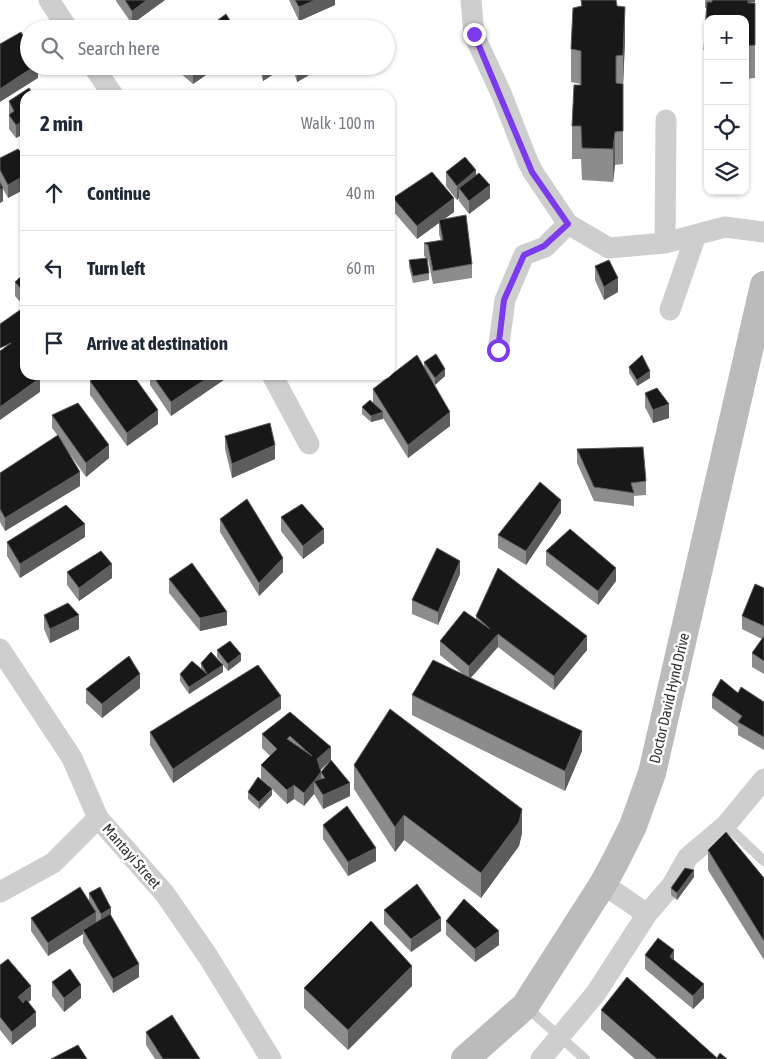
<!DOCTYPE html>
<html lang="en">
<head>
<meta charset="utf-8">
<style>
	body { margin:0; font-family:"Asap Condensed",sans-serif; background:#f2f2f3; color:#1f2937 }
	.controls { position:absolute; right:15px; top:15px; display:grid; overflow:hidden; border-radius:10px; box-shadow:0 1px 4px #0004 }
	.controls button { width:45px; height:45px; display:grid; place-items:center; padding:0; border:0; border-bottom:1px solid #e0e1e3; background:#fff; color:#1f2937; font:25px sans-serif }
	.stop { position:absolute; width:15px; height:15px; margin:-11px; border:4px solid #7c3aed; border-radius:50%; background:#fff }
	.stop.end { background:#7c3aed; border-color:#fff; box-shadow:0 1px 5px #0008 }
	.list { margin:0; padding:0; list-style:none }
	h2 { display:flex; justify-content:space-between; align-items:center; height:65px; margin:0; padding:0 20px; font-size:21px }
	h2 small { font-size:16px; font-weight:400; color:#747a83 }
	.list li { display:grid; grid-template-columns:32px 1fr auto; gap:15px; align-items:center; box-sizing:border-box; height:75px; padding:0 20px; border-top:1px solid #e0e1e3 }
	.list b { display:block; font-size:19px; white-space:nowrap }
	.list em { font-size:16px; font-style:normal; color:#747a83 }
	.icon { flex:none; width:28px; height:28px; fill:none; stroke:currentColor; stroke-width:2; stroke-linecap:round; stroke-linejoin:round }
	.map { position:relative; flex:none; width:764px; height:1059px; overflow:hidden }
	.search { position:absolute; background:#fff; box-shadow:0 1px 4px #0004; left:20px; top:20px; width:375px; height:55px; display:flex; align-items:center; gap:12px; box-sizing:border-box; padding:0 18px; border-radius:28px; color:#747a83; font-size:19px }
	.panel { position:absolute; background:#fff; box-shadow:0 1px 4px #0004; left:20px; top:90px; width:375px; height:290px; border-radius:15px }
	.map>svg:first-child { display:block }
</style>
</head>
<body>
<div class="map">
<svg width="764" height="1059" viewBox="0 0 764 1059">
	<rect width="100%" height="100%" fill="#fff"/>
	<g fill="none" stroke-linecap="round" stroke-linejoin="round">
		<path stroke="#cecece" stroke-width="10" d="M726 825 764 861
			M525 1006 585 1059"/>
		<path stroke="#cecece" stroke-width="21" d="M49 0 68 29
			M471 0 474 35 501 93 528 162 533 172 568 224 609 248 665 243 725 227 764 232
			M93 66 113 95
			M665 243 666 120
			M670 310 696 235
			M498 351 505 300 524 255 545 247 568 224
			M272 375 309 444
			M0 649 72 758 98 818 165 894 209 958 271 1059
			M603 884 647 914 672 885 688 857 726 825 764 779
			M0 892 53 863 98 818
			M541 1059 596 993 647 914"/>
		<path stroke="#bbb" stroke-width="28" d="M465 1059 525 1006 603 884 615 862 633 826 652 773 764 285"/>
	</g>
	<path fill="#8c8c8c" d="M116 0H165L132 24 116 1Z
		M289 0H335V5L299 21Z
		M581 0 617 6 625 40 623 84V164L615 165 613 182 582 180 581 159H572V126L581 84 571 82V49L581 6Z
		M705 0H755V2L748 3 755 45V78L746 79 745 82V19H708V83L704 82V50L706 8H705Z
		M172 66H219L193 84Z
		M259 66H286L263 81Z
		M292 66H311V74L297 82Z
		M25 95V133L16 138 9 129V101Z
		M25 157V189L8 198 3 189V201L0 203V158Z
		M446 172 476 175 490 198 469 214 459 201V198L457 200 446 186Z
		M393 198 454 212 444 219 472 264V278L433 284 428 259 424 256V243L441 241 439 234V223L417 239 393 211Z
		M409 260 429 273V280L413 283 409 267Z
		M595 266 618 292 604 300 595 280Z
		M25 273 23 305 15 296V282Z
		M424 362 445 376 435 385 432 380 450 426 408 458 383 418 371 422 362 414V407L373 402V389L424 367Z
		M629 367 650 378 637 386 629 373Z
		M150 375H231L171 416 150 385Z
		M90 381 158 424 127 446 90 395Z
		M645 393 669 418 653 423 645 407Z
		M52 415 109 458 86 477 64 446 80 486 5 531 0 522V473L58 436 52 428Z
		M225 436 275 459 232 478 225 449Z
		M577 449 646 481V495L634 496V506L594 501 577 463Z
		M561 513 526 565 498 548V535Z
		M281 517 324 543 303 559 281 531Z
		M220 519 283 572 259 596 220 532Z
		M85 537 20 578 7 556V542Z
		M546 551 616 581 598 605 546 565Z
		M67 572 112 578 79 601 67 585Z
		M460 574 438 625 412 614V600Z
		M169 579 227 625 200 631 169 593Z
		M764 588V674L752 667V653L762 639 742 629V616Z
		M44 615 79 629 50 643 44 629Z
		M476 616 587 650 554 690 498 647 470 678 582 751 565 791 412 715V695L464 675 440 655V641L476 619Z
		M217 650 241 661 228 671 223 665V672L189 694 180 681V674L201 669V663H222L217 657Z
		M140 688 102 718 86 703V689Z
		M738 693 764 702V750L738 735V727L712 708V695Z
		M281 709 173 783 150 745V732Z
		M290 712 331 760 321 770V772L350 796 323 809 314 794 304 806 294 799 287 804 272 789V795L259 809 248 799V792L269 786 261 779V765L270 756 262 748V734Z
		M354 765 522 833 519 846 481 898 404 840 395 852 354 789Z
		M323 825 376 861 348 876 323 839Z
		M708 850 764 878V960L708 870Z
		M694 877 677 900 671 895V888Z
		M89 893 111 916 139 977 113 993 83 943V934L48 956 31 931V918L89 902Z
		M384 910 441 931 411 952 384 924Z
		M446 921 499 945 475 962 446 935Z
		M645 955 674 960 704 998 693 1009 645 969Z
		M0 965 31 1000 28 1002 36 1026 12 1045 0 1030Z
		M52 982 81 998 64 1012 52 996Z
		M412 986 348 1050 304 1008V988Z
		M601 1010 717 1058 727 1059H635L601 1029Z
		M146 1032 200 1059H155L146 1045Z"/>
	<path fill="#5d5d5d" d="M147 0H165L132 24V11Z
		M315 0H335V5L299 21V7Z
		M747 0H755V2L747 3Z
		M625 7V40L623 88V55Z
		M746 46V79L745 82V49Z
		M35 66H38V78L0 102V89Z
		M40 66H47L40 69Z
		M199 66H219L193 84V71Z
		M265 66H286L263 81V68Z
		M301 66H311V74L297 82V68Z
		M25 120V133L16 138V125Z
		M615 132V165L613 182V149Z
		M476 170V183L459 188V198L457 200V186Z
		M25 175V189L8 198V185Z
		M490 185V198L469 214V201Z
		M3 188V201L0 203V190Z
		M454 198V212L417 239V226Z
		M618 278V292L604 300V287Z
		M25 290V303L23 305V291Z
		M445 369V376L435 385V378Z
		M650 371V378L637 386V380Z
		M32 375H47L32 381Z
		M212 375H231L171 416V402Z
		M40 378V392L0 420V407Z
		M669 404V418L653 423V410Z
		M158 410V424L127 446V433Z
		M383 412V419L371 422V416Z
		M450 412V426L408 458V445Z
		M109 445V458L86 477V463Z
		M275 445V459L232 478V464Z
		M80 472V486L5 531V518Z
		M561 500V513L526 565V551Z
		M85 524V537L20 578V564Z
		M324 529V543L303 559V546Z
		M283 558V572L259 596V583Z
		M460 561V574L438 625V612Z
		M112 564V578L79 601V588Z
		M616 568V581L598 605V591Z
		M227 612V625L200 631V618Z
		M79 615V629L50 643V629Z
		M498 634V647L469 680V666Z
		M587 636V650L554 690V676Z
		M241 654V661L228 671V664Z
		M223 665V672L189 694V687Z
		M140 674V688L102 718V704Z
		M281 696V709L173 783V769Z
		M582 731V751L565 791V771Z
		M331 747V760L317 773V759Z
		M321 772V786L314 781Z
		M314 781V794L304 806V793Z
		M350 783V796L323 809V795Z
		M294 785V799L287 804V790Z
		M272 789V795L259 809V802Z
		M522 809V833L519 846 481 898V873Z
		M404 815V840L395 852V827Z
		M376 848V861L348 876V862Z
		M694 870V877L677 900V893Z
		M111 908V921L101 927V914Z
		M96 912V926L83 930V934L48 956V943Z
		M441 918V931L411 952V939Z
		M499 931V945L475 962V949Z
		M674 950V964L670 957Z
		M139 964V977L113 993V979Z
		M412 966V986L348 1050V1030Z
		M704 984V998L693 1009V996Z
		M81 985V998L64 1012V998Z
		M31 986V1000L18 1010V997Z
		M36 1012V1026L12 1045V1032Z"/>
	<path fill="#181818" stroke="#5d5d5d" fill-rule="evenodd" d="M125 0H147L132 11Z
		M295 0H315L299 7Z
		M581 0H616L617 6 625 7 623 55 616 56V83L623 84V131L615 132 613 149 582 148 581 126H572L574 85H581V51L571 49 573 8 582 6Z
		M712 0H748V3H755V45L746 46 745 49V19H708V50H704L707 2H712Z
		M226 14 235 29H206Z
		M21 32 29 46V66H35L0 89V44Z
		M188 66H199L193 71Z
		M29 88 34 95H25V120L16 125 9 115 14 111 9 101Z
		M18 149 25 157V175L8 185 0 170V158Z
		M465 157 476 170 457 186 446 172Z
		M432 172 454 198 417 226 393 198Z
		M479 173 490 185 469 201 459 188Z
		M0 182 3 188 0 190Z
		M466 215 472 264 433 271 428 245 424 243 443 240 439 220Z
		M427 258 429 273 413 276 409 260Z
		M609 260 618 278 604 287 595 266Z
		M25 273V290L23 291 15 282Z
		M20 310 25 318V375H37L40 378 0 407V351L11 343 0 348V324Z
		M436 354 445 369 435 378 424 362Z
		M417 355 450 412 408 445 373 389Z
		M642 355 650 371 637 380 629 367Z
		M99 375H133L158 410 127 433 90 381Z
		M152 375H212L171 402Z
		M657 388 669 404 653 410 645 393Z
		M370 400 383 412 371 416 362 407Z
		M78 403 109 445 86 463 52 415Z
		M270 423 275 445 232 464 225 436Z
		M58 435 80 472 5 518 0 509V473Z
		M643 447 646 481 631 483 634 493 594 487 577 449Z
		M540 482 561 500 526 551 498 535Z
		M247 499 283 558 259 583 220 519Z
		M302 504 324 529 303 546 281 517Z
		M66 505 85 524 20 564 7 542Z
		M570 529 616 568 598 591 546 551Z
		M437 548 460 561 438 612 412 600Z
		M101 551 112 564 79 588 67 572Z
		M192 563 227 612 200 618 169 579Z
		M498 568 587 636 554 676 498 634 469 666 440 641 464 611 490 629 476 616Z
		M755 584 764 588V626L742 616Z
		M68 603 79 615 50 629 44 615Z
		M764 636V661L752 653Z
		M230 641 241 654 228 664 217 650Z
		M211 652 223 665 189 687 180 674 192 661 207 674 201 663Z
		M129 656 140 674 102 704 86 689Z
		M433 660 582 731 565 771 412 695Z
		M258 665 281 696 173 769 150 732Z
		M721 679 738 693 741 687 764 702V737L738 722 742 716 712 695Z
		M390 709 522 809 519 822 481 873 404 815 395 827 354 765Z
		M290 712 331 747 317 759 321 772 331 760 350 783 323 795 314 781 304 793 294 785 287 790 261 765 277 749 262 734ZM290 736 312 756 287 739ZM321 772 325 778 314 781Z
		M258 777 272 789 259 802 248 792Z
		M347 806 376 848 348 862 323 825Z
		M726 832 764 878V941L708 850Z
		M685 868 694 870 677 893 671 888Z
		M417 884 441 918 411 939 384 910Z
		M80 887 96 912 48 943 31 918Z
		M100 887 111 908 101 914 89 893Z
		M464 899 499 931 475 949 446 921Z
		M110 914 139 964 113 979 83 930Z
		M371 921 412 966 348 1030 304 988Z
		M658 938 674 950 670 957 704 984 693 996 645 955Z
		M8 959 31 986 18 997 23 1003 26 999 36 1012 12 1032 0 1017V965Z
		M70 969 81 985 64 998 52 982Z
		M627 977 717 1058 720 1053 727 1059H657L601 1010Z
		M172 1015 200 1059H163L146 1032Z
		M78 1045 87 1059H51Z"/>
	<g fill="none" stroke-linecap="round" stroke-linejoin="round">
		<path stroke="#7c3aed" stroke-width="6" d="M474 34 532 172 568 224 544 246 524 255 504 300 498 350"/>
	</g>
	<g text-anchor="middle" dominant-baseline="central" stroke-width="5" stroke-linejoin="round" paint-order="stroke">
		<g font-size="15" fill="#313131" stroke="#fff">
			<text transform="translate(669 698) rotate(-77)">Doctor David Hynd Drive</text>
			<text transform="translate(132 856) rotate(49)">Mantayi Street</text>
		</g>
	</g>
</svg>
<div class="controls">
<button>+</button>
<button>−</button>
<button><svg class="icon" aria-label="locate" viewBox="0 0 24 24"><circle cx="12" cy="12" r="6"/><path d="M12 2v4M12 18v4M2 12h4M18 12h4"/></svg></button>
<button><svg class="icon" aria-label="layers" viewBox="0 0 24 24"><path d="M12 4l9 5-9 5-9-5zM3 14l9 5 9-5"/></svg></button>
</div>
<div class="stop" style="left:498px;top:350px"></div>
<div class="stop end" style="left:474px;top:34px"></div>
<div class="search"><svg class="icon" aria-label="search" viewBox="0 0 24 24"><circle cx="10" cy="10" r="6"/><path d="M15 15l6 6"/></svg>Search here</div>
<section class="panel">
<h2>2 min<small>Walk · 100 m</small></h2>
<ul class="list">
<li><svg class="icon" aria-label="ahead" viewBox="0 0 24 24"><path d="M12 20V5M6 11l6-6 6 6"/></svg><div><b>Continue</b></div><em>40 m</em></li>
<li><svg class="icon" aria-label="left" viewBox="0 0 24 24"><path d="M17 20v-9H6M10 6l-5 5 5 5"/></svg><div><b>Turn left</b></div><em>60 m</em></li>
<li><svg class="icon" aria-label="arrive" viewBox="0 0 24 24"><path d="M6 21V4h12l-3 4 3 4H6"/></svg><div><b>Arrive at destination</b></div></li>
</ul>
</section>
</div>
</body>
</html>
